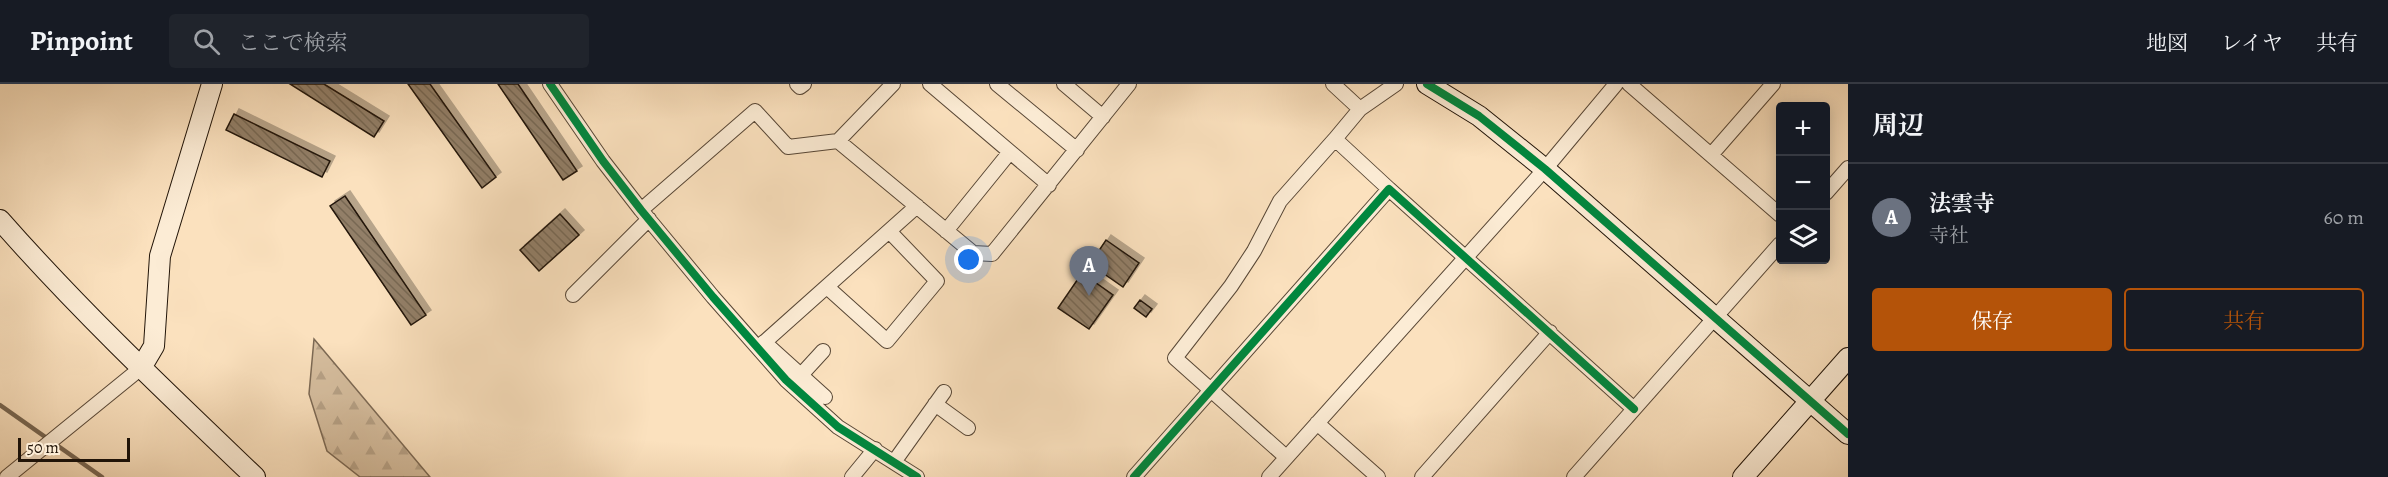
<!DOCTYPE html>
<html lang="ja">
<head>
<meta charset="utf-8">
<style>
	body { margin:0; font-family:Alegreya,"Noto Serif JP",serif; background:#20242c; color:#f1f3f6 }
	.controls { position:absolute; right:18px; top:18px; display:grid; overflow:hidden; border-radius:6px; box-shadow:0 3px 15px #0003 }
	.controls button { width:54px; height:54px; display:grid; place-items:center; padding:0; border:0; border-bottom:2px solid #363941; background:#171b24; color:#f1f3f6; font:30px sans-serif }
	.scale { position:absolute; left:18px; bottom:15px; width:112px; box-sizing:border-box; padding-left:6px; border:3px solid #211408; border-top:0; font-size:16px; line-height:21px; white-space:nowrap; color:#211408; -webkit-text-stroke:4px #fcecd5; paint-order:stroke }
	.you { position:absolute; left:969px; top:176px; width:21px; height:21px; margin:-15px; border:4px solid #fff; border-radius:50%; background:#1a73e8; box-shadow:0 0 0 9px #1a73e833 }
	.badge { display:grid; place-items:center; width:39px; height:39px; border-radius:50%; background:#b45309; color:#fff; font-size:20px; font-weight:700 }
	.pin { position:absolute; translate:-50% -50px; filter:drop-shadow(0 2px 3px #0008) }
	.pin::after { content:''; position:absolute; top:32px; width:21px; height:18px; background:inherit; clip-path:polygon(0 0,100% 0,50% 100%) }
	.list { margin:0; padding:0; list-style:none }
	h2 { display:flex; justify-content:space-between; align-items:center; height:78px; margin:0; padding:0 24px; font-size:26px }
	h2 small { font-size:20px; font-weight:400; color:#9ea1a6 }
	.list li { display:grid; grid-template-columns:39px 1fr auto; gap:18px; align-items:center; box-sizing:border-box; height:108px; padding:0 24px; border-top:2px solid #363941 }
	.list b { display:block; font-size:22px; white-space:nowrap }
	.list p { margin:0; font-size:20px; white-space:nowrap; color:#9ea1a6 }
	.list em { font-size:20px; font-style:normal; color:#9ea1a6 }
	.actions { display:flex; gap:12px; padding:18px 24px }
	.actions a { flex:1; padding:14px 0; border:2px solid #b45309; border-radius:6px; text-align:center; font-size:21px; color:#b45309 }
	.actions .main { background:#b45309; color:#fff }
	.icon { flex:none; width:33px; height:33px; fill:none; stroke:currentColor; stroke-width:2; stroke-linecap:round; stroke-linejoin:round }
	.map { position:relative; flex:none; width:1848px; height:393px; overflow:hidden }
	header { display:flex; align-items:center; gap:36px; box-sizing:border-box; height:84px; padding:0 30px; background:#171b24; border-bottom:2px solid #363941 }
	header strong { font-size:28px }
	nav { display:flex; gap:33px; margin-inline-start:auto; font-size:21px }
	.search { width:420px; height:54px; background:#20242c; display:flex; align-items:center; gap:15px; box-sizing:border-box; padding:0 21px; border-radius:6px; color:#9ea1a6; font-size:22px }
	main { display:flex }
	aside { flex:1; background:#171b24 }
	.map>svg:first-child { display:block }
</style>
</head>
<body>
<header>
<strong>Pinpoint</strong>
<div class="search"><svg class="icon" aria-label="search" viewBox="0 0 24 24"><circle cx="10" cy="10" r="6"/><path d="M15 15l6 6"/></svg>ここで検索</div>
<nav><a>地図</a><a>レイヤ</a><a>共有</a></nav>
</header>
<main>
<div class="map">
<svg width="1848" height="393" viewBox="0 0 1848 393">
	<defs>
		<pattern id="forest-firs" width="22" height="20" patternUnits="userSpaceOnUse" patternTransform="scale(1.5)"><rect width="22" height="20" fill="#d6be9f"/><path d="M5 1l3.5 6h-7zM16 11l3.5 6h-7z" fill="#b7a287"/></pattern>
		<pattern id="building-back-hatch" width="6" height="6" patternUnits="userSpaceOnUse" patternTransform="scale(1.5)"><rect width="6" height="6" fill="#927f67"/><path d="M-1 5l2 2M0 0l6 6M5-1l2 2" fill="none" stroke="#776753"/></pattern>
		<filter id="shadow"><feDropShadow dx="5" dy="-5" stdDeviation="0" flood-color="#0004"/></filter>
	</defs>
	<rect width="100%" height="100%" fill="#fbe1be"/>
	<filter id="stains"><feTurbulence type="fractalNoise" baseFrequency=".00333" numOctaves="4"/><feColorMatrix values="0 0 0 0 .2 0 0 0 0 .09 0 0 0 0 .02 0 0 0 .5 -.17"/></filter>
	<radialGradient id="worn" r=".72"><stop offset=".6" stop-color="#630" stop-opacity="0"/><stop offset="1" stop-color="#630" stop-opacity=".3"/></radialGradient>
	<path fill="url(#forest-firs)" stroke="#7c6954" stroke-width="1.5" d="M314 255 430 393H360L327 367 309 310Z"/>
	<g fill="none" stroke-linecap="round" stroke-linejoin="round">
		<path stroke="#776550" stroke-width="4.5" d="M0 321 102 393"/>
	</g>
	<path fill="url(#building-back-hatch)" stroke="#211408" stroke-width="1.5" filter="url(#shadow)" d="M290 0H324L384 37 374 53Z
		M408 0H430L496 93 482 104Z
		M498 0H518L577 87 563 96Z
		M234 30 330 77 322 93 226 46Z
		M345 112 426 231 411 241 330 122Z
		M560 130 579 151 539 187 520 166Z
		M1106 156 1139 179 1123 203 1090 180Z
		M1082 189 1113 211 1089 245 1058 224Z
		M1140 216 1152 225 1146 233 1134 224Z"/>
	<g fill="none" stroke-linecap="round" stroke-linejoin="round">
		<g stroke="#584736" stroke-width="16">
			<path id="street" d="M550 0 603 77 641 126 713 213 786 296 838 343 917 393
				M797 0 800 3 804 0
				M930 0 1049 101
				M997 0 1077 66
				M1064 0 1103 33
				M1333 0 1360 25
				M1629 0 1780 131
				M838 57 973 169 992 170 1129 0
				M1711 71 1773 0
				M1389 105 1335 55 1360 25 1396 0
				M1826 109 1848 84
				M641 126 755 27 788 63 838 57 893 0
				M946 147 1010 68
				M827 203 887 257 937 197 889 147
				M573 211 649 135
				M764 258 825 313
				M759 263 917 122
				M801 291 823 267
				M935 320 968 344
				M1317 339 1378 393
				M1286 373 1175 274 1231 202 1254 167 1280 117 1335 55
				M894 378 944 308
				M7 393 141 284
				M852 393 875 365
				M1134 393 1389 105 1634 325
				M1269 393 1545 85 1616 0
				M1422 393 1550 248
				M1574 393 1780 160"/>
		</g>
		<g stroke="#211408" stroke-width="22">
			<path id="secondary" d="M1427 0 1479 32 1545 85 1848 350
				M0 136C80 227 168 310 255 393
				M141 284 154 262 160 172 212 0
				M1743 393 1848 274"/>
		</g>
		<use href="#street" stroke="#fcecd5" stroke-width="14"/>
		<use href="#secondary" stroke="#fcecd5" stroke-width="20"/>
		<g stroke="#fcecd5" stroke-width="11">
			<path id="cycleway" d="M550 0 603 77 641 126 713 213 786 296 838 343 917 393
				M1427 0 1479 32 1545 85 1848 350
				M1134 393 1389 105 1634 325"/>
		</g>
		<use href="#cycleway" stroke="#00873e" stroke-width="8"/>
	</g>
	<rect width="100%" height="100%" filter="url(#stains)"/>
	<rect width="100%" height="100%" fill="url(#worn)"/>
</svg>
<div class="controls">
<button>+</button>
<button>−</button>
<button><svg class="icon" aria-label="layers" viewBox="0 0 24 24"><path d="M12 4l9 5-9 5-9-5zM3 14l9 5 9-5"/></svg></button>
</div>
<div class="scale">50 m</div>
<div class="you"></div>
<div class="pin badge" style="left:1089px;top:212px;background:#6b7280">A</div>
</div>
<aside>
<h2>周辺<small></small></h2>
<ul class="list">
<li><span class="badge" style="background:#6b7280">A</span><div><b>法雲寺</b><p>寺社</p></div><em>60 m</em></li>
</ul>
<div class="actions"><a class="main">保存</a><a>共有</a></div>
</aside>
</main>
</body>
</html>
